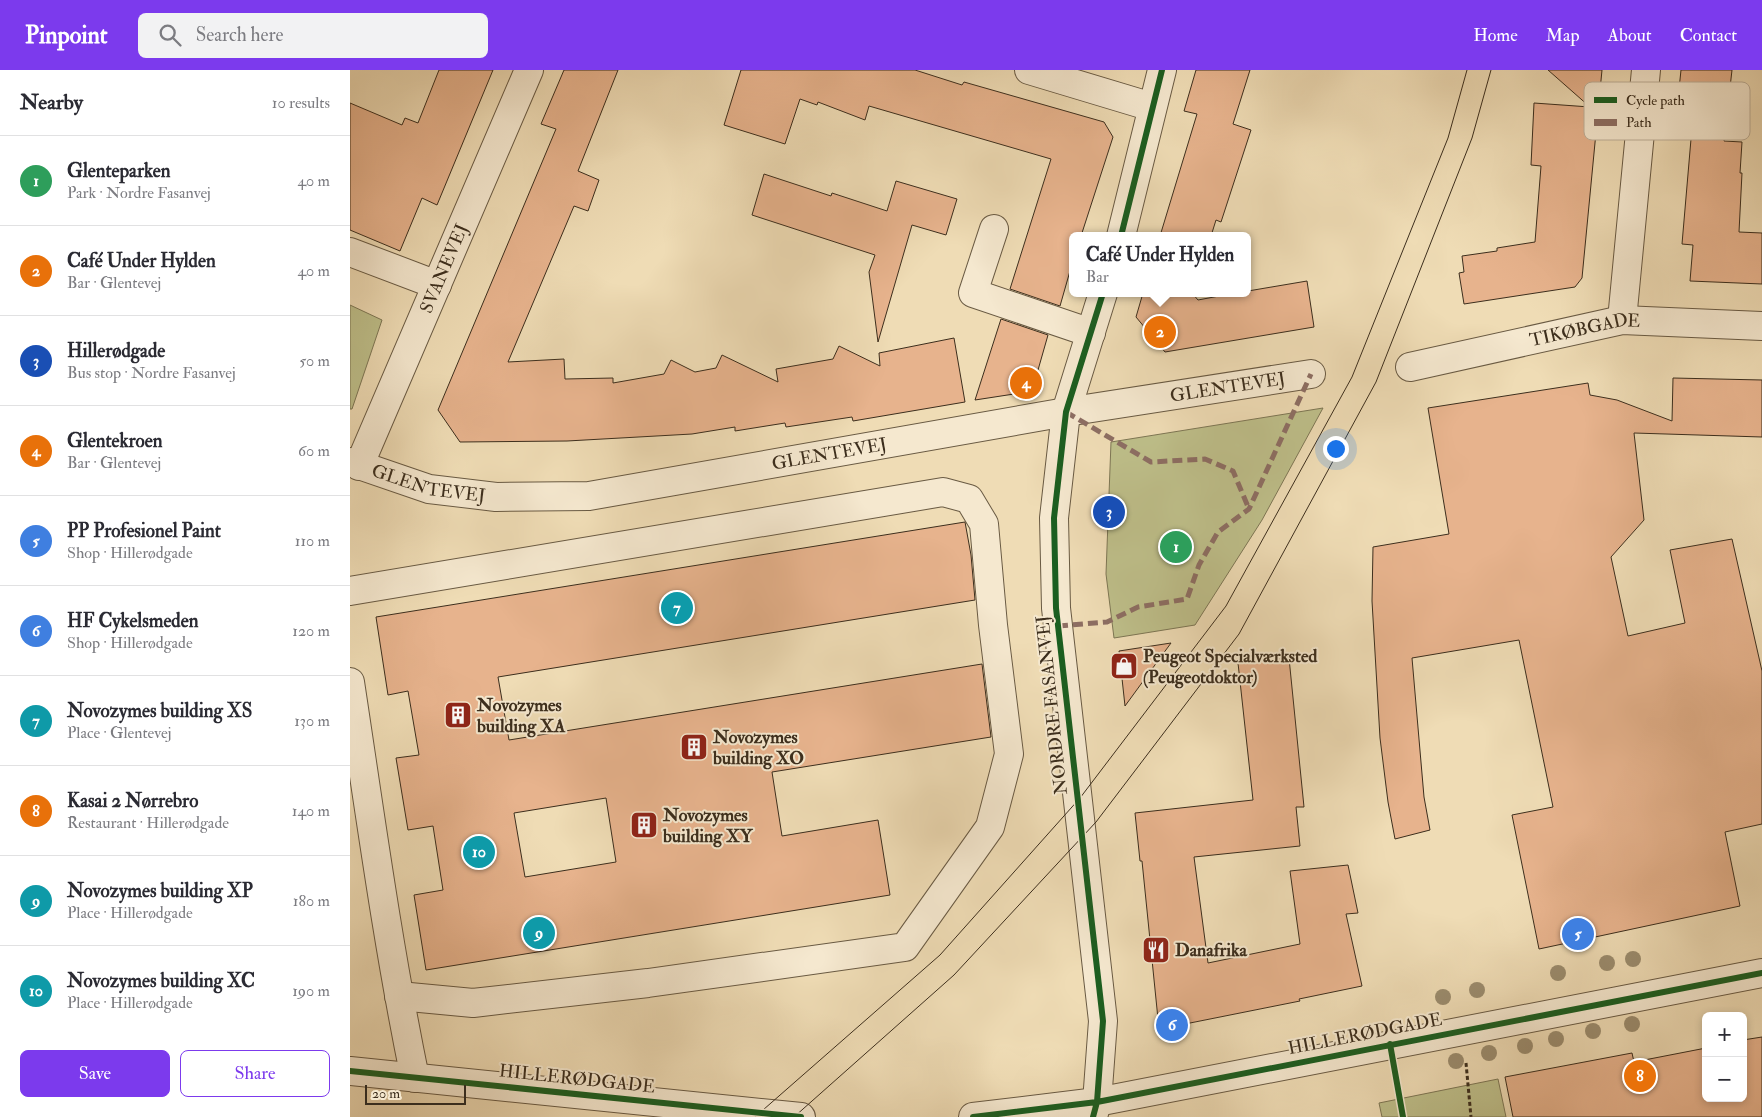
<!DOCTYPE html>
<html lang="en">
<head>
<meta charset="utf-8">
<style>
	body { margin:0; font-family:"IM FELL Double Pica",serif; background:#f2f2f3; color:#2b2b33 }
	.controls { position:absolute; right:15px; bottom:15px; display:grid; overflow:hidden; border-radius:8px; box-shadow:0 2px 8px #0003 }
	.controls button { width:45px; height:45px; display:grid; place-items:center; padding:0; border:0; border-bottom:1px solid #e1e1e2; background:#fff; color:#2b2b33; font:25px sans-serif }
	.scale { position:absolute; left:15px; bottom:12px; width:101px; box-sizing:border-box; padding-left:5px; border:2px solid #3c2e1d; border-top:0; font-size:14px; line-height:18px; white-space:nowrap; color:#3c2e1d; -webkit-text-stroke:4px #f5e8cf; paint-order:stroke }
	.you { position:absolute; left:985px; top:378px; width:18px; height:18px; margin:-12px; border:4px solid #fff; border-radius:50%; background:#1a73e8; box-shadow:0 0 0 8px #1a73e833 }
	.badge { display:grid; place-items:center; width:32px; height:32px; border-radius:50%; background:#7c3aed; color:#fff; font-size:16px; font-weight:700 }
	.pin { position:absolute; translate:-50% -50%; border:2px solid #fff; box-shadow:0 1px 5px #0006 }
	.popup { position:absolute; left:719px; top:162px; width:182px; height:65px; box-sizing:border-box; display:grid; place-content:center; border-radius:8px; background:#fff; filter:drop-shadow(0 1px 4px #0005); font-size:16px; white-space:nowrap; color:#7c7c81 }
	.popup b { font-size:19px; color:#2b2b33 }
	.popup::after { content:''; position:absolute; left:50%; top:100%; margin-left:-10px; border:10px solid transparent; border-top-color:#fff }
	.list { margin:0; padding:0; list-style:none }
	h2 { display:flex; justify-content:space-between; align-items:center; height:65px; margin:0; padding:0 20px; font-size:21px }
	h2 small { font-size:16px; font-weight:400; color:#7c7c81 }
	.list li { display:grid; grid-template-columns:32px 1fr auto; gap:15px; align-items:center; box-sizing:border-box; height:90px; padding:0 20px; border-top:1px solid #e1e1e2 }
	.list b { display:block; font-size:19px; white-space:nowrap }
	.list p { margin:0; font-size:16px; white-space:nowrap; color:#7c7c81 }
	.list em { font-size:16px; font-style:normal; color:#7c7c81 }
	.actions { display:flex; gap:10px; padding:15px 20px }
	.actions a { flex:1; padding:11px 0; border:1px solid #7c3aed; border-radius:8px; text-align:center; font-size:18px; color:#7c3aed }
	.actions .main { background:#7c3aed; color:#fff }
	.icon { flex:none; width:28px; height:28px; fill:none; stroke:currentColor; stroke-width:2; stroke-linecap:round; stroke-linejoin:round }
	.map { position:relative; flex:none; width:1412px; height:1047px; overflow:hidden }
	header { display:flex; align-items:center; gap:30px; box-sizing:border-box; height:70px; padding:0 25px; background:#7c3aed; color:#fff }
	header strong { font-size:24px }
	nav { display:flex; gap:28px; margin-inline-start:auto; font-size:18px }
	.search { width:350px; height:45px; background:#f2f2f3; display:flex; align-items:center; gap:12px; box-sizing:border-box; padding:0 18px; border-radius:8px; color:#7c7c81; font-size:19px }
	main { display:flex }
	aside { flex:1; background:#fff }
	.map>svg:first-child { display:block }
</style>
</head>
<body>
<header>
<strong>Pinpoint</strong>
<div class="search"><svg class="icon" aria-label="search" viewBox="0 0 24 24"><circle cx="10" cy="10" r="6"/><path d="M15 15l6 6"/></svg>Search here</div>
<nav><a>Home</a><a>Map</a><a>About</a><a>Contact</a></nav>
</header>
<main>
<aside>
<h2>Nearby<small>10 results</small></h2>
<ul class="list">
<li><span class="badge" style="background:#2e9e5b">1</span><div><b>Glenteparken</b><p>Park · Nordre Fasanvej</p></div><em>40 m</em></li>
<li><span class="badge" style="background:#e8710a">2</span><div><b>Café Under Hylden</b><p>Bar · Glentevej</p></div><em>40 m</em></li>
<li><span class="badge" style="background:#1a4fb4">3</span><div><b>Hillerødgade</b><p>Bus stop · Nordre Fasanvej</p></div><em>50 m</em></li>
<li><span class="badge" style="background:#e8710a">4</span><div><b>Glentekroen</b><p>Bar · Glentevej</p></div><em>60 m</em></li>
<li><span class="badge" style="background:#3f7fe0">5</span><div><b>PP Profesionel Paint</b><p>Shop · Hillerødgade</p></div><em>110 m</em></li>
<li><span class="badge" style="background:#3f7fe0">6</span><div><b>HF Cykelsmeden</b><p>Shop · Hillerødgade</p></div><em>120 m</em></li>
<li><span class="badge" style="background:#0f9aa8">7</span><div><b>Novozymes building XS</b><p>Place · Glentevej</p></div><em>130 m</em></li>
<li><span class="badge" style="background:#e8710a">8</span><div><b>Kasai 2 Nørrebro</b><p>Restaurant · Hillerødgade</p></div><em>140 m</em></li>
<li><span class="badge" style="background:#0f9aa8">9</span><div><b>Novozymes building XP</b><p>Place · Hillerødgade</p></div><em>180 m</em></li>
<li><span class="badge" style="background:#0f9aa8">10</span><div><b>Novozymes building XC</b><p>Place · Hillerødgade</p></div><em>190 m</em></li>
</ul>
<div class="actions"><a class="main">Save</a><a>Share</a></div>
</aside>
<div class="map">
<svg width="1412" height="1047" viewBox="0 0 1412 1047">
	<rect width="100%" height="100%" fill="#efdcb5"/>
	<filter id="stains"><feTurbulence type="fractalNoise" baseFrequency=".004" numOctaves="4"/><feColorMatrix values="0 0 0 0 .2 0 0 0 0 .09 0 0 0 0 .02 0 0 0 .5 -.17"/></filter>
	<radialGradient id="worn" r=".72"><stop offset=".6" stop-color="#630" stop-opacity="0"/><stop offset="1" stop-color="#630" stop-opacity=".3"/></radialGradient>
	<path fill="#bebf8a" stroke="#7d7654" d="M0 235 32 250 2 339H0Z
		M973 338 912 450 845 555 764 568 756 504 761 372Z
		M1148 1009 1156 1047H1032L1029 1033Z"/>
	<path fill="#e7b38d" stroke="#3c2e1d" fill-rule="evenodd" d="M89 0H143L87 135 72 128 50 181 0 160V33L52 55 55 48 68 53Z
		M214 0H268L228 101 249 110 238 141 224 136 158 292 214 289 215 309 263 308V313L314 304 321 290 345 302 366 298 372 285 428 312 426 299 483 289 489 276 530 296 529 283 604 268 615 332 503 351 502 347 436 357 435 353 385 361V357L342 364 217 371 110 372 88 340 206 59 191 54Z
		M391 0H565L612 15 614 12 754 52 763 67 731 166H722V194L710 236 660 219 701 89 519 36 515 50 468 32 467 35 450 29 435 74 374 55Z
		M846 0H900L883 54 901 60 871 152 866 150 861 166H810L847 44 834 41Z
		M1198 0H1252L1232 208 1225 217 1114 234 1109 203 1114 202 1112 186 1147 181V178L1185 172 1191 96 1181 95 1184 33 1240 37Z
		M1331 0H1382L1374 71 1392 72 1390 103H1392L1389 162 1412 163V214L1340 211 1343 175 1332 174 1341 69 1324 67Z
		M414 104 481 126 482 123 537 141 546 111 607 129 596 165 562 155 528 272 519 202 525 185 402 145Z
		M957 211 964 257 815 282 786 247 793 223H842L848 230 885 223H898V221Z
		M651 249 698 265 686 307 676 320 664 324 625 330Z
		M1323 308 1412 310V367L1284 363 1294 450 1261 487 1278 566 1335 553 1320 480 1382 469 1412 601V754L1375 762 1390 836 1189 879 1162 745 1203 737 1169 570 1062 588 1074 727 1080 760 1045 769 1038 732 1030 668 1022 531 1023 477 1099 464 1078 338 1238 313 1240 325 1267 330 1322 351Z
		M615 452 621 485 625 530 148 607 159 670 632 594 641 667 422 702 432 766 528 750 540 825 76 900 64 825 93 820 83 756 58 760 46 688 69 685 58 621 38 625 26 547ZM256 728 266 792 175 807 164 743Z
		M821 573 775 636 769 581Z
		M939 588 954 737H946L950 776 844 787 858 893 950 874 940 801 998 795 1008 843 996 844 1012 916 949 929 950 931 820 957 808 949 792 791H790L785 743 903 730 888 593Z
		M1412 967V1047H1163L1155 1007 1282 983 1284 992 1356 978V1028H1393V970Z"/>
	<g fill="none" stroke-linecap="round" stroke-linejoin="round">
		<g stroke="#695a43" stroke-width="30">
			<g id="minor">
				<path d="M679 0 802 37"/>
				<path d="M644 159 623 223 741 263"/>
				<path d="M771 166 812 0"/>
				<path d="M0 182 87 215"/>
				<path d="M1272 250 1296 0"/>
				<path id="s1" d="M1060 297 1272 250 1412 256"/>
				<path id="s2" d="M0 392 79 419 146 427 239 426 716 342 961 304"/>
				<path id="s3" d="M9 396 179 0"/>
				<path d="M0 521 593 422 619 429 634 454 643 555 659 684 640 757 555 877 298 913 123 933 49 926"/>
				<path d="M0 612C20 744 38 877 65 1008"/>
				<path d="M0 1001 451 1047"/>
				<path d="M623 1047 747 1032 1412 903"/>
				<path d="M743 1047 747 1032 753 951 706 538 704 448 716 342 753 223"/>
			</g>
		</g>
		<path stroke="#3c2e1d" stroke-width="3" stroke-dasharray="4 2.5" stroke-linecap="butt" d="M1116 993 1121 1047"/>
		<use href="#minor" stroke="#f5e8cf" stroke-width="28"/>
		<path stroke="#3c2e1d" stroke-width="1" d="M405 1047 590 885 730 728 876 536 1002 307 1098 68 1117 0
			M444 1047 604 905 746 752 889 564 1026 312 1122 68 1141 0"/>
		<path stroke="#8d6e63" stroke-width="5" stroke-dasharray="10 5" stroke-linecap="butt" d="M716 342 801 392 855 389 883 401 899 439
			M708 556 757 552 788 537 837 529 849 495 868 462 899 439 961 304"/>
		<g stroke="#f5e8cf" stroke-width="9">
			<path id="cycleway" d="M771 166 812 0
				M1040 974 1053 1047
				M0 1001 451 1047
				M623 1047 747 1032 1412 903
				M743 1047 747 1032 753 951 706 538 704 448 716 342 753 223"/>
		</g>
		<use href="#cycleway" stroke="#1b5e20" stroke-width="6"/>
	</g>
	<g fill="#9b8c6e">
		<circle cx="1283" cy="889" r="8"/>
		<circle cx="1257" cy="893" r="8"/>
		<circle cx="1208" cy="903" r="8"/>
		<circle cx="1127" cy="920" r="8"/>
		<circle cx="1093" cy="927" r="8"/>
		<circle cx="1282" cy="954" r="8"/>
		<circle cx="1243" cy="961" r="8"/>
		<circle cx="1206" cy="969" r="8"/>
		<circle cx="1175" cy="976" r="8"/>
		<circle cx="1139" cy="983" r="8"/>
		<circle cx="1106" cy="991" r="8"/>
	</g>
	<defs>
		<g id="shop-square" transform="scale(1.4375)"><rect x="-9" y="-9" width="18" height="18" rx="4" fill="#8f2418" stroke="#f5e8cf"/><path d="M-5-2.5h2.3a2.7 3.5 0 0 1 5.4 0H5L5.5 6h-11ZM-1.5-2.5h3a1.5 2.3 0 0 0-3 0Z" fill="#fff"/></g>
		<g id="building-square" transform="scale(1.4375)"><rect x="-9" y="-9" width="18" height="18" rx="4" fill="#8f2418" stroke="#f5e8cf"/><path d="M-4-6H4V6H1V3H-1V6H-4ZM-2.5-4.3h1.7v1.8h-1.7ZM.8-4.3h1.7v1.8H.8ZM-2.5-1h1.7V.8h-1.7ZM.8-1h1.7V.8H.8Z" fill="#fff"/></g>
		<g id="restaurant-square" transform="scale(1.4375)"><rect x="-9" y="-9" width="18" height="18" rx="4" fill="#8f2418" stroke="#f5e8cf"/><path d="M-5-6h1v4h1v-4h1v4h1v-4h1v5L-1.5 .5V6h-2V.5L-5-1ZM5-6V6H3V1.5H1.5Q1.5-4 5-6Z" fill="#fff"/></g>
	</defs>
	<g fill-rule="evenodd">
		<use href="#shop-square" x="774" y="596"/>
		<use href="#building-square" x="108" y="645"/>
		<use href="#building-square" x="344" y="677"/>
		<use href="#building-square" x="294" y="755"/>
		<use href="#restaurant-square" x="806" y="880"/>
	</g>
	<g text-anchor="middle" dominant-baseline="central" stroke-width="4" stroke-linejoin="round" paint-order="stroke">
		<g font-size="18" fill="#3c2e1d" stroke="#f5e8cf">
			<text stroke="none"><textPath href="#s3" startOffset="215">SVANEVEJ</textPath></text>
			<text stroke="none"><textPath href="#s1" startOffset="179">TIKØBGADE</textPath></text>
			<text stroke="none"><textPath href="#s2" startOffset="892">GLENTEVEJ</textPath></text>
			<text stroke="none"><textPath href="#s2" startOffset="488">GLENTEVEJ</textPath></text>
			<text stroke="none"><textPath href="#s2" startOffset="82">GLENTEVEJ</textPath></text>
			<text transform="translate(702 635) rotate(-96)">NORDRE FASANVEJ</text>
			<text transform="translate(1015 964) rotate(-11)">HILLERØDGADE</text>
			<text transform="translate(227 1009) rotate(6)">HILLERØDGADE</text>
		</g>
		<g font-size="18" font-weight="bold" fill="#3c2e1d" stroke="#f5e8cf" text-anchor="start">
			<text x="793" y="586">Peugeot Specialværksted<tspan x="793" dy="21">(Peugeotdoktor)</tspan></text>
			<text x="127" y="635">Novozymes<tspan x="127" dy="21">building XA</tspan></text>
			<text x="363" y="667">Novozymes<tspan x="363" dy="21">building XO</tspan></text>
			<text x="313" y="745">Novozymes<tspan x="313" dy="21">building XY</tspan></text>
			<text x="825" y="880">Danafrika</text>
		</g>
	</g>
	<rect x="1234" y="12" width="166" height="58" rx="8" fill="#f5e8cf" stroke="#beb09a" stroke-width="1"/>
	<rect x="1244" y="27" width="23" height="6" fill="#1b5e20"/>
	<rect x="1244" y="49" width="23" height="7" fill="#8d6e63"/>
	<g font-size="14" fill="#3c2e1d">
		<text x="1276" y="35">Cycle path</text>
		<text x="1276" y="57">Path</text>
	</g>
	<rect width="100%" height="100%" filter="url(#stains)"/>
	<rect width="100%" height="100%" fill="url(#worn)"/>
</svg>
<div class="controls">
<button>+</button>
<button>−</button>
</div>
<div class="scale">20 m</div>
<div class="you"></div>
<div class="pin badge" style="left:826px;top:477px;background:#2e9e5b">1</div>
<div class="pin badge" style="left:810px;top:262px;background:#e8710a">2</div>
<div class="popup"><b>Café Under Hylden</b>Bar</div>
<div class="pin badge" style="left:759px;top:442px;background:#1a4fb4">3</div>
<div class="pin badge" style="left:676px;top:313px;background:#e8710a">4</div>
<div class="pin badge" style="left:1228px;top:864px;background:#3f7fe0">5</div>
<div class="pin badge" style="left:822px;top:955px;background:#3f7fe0">6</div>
<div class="pin badge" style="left:327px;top:538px;background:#0f9aa8">7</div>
<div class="pin badge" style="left:1290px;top:1006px;background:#e8710a">8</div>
<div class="pin badge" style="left:189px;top:863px;background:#0f9aa8">9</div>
<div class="pin badge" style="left:129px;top:782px;background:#0f9aa8">10</div>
</div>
</main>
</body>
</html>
